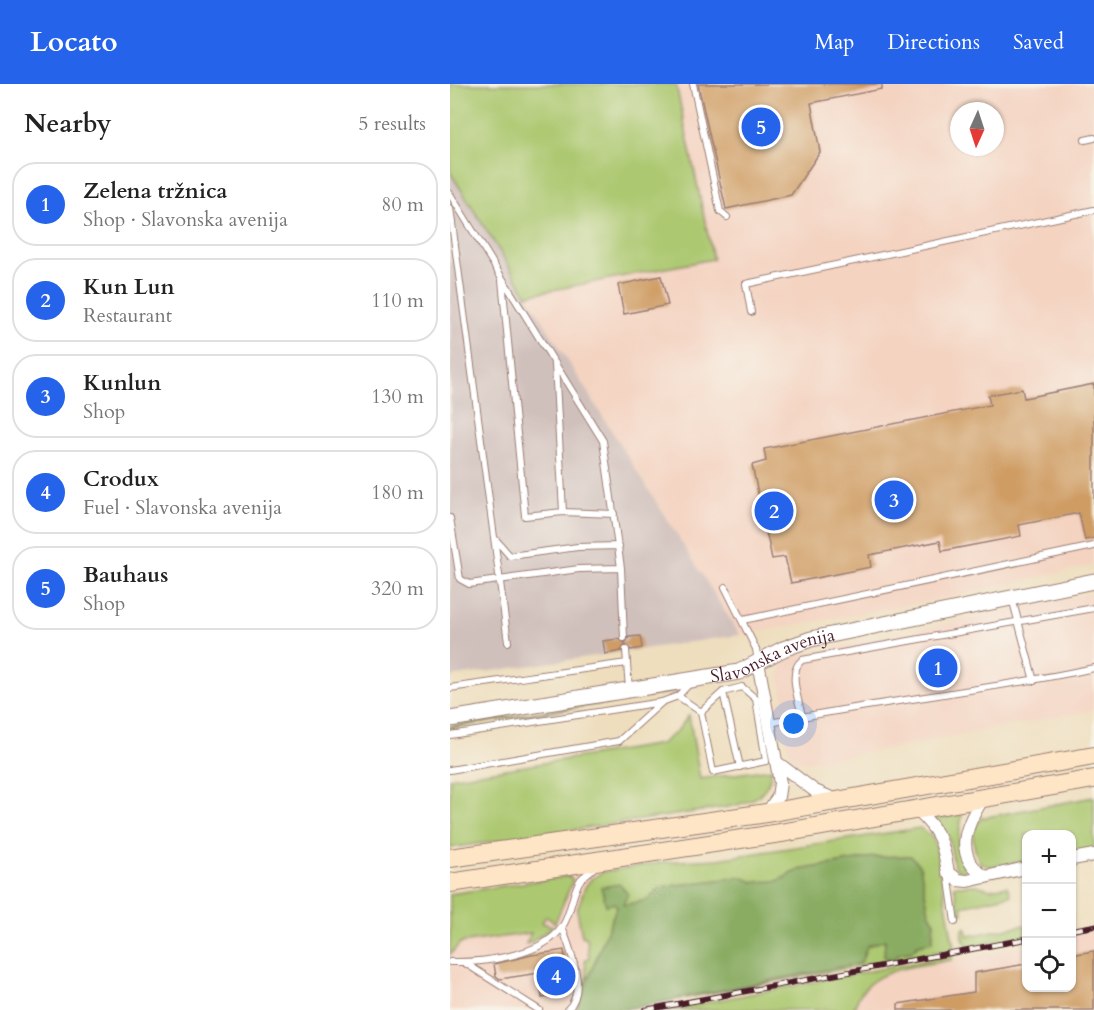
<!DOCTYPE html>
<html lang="en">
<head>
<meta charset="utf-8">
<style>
	body { margin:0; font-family:Cardo,serif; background:#f6f6f6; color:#222 }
	.controls { position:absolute; right:18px; bottom:18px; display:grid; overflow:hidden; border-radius:12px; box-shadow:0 2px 4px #0004 }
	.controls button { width:54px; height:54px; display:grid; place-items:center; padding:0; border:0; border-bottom:2px solid #e0e0e0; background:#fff; color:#222; font:30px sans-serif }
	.compass { position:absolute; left:500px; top:18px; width:54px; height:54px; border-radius:50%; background:#fff; box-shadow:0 2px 4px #0004; rotate:183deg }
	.you { position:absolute; left:344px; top:640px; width:21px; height:21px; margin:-15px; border:4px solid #fff; border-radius:50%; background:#1a73e8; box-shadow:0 0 0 9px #1a73e833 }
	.badge { display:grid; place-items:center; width:39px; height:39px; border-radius:50%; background:#2563eb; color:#fff; font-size:20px; font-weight:700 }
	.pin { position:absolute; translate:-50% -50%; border:3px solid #fff; box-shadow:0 2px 6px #0006 }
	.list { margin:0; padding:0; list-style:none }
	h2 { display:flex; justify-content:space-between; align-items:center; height:78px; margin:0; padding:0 24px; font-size:26px }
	h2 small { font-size:20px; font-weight:400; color:#767676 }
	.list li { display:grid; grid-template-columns:39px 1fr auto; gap:18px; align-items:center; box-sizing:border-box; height:84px; margin:0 12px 12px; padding:0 12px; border:2px solid #e0e0e0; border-radius:24px }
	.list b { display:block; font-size:22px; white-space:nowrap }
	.list p { margin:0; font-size:20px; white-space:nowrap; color:#767676 }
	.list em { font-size:20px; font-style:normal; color:#767676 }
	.icon { flex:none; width:33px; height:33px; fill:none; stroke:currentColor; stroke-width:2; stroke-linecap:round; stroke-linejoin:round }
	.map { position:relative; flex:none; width:644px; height:926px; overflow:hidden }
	header { display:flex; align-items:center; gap:36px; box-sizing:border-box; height:84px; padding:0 30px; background:#2563eb; color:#fff }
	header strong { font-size:28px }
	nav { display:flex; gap:33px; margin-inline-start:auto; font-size:21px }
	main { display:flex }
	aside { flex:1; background:#fff }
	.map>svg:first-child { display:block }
</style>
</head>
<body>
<header>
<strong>Locato</strong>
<nav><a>Map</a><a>Directions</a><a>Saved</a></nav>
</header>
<main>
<aside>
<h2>Nearby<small>5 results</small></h2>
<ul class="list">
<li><span class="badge">1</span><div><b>Zelena tržnica</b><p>Shop · Slavonska avenija</p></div><em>80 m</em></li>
<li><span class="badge">2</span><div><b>Kun Lun</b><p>Restaurant</p></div><em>110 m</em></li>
<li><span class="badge">3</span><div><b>Kunlun</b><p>Shop</p></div><em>130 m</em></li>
<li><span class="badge">4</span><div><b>Crodux</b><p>Fuel · Slavonska avenija</p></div><em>180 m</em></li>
<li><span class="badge">5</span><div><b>Bauhaus</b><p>Shop</p></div><em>320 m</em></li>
</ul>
</aside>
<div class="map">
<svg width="644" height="926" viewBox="0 0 644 926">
	<rect width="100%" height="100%" fill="#f7f3e8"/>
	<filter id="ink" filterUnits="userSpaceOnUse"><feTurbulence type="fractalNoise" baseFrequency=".0167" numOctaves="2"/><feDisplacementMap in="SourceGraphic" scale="12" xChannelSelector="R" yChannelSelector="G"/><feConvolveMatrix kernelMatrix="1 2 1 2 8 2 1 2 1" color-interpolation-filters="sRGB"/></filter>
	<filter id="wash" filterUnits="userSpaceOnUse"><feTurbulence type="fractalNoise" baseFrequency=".008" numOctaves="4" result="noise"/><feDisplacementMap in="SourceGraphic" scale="24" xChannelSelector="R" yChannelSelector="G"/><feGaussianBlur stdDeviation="1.35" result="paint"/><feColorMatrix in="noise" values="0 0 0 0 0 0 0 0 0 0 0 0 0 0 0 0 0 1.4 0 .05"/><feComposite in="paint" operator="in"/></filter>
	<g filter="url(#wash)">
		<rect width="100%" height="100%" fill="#eedebe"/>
		<path fill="#f4d3c1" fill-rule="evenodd" d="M0 0H644V481L490 515 290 551 0 88ZM509 27H545V63H509Z
			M644 508V626L371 677 351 678 342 675 335 654 328 650 323 620 334 616 329 594 334 574Z
			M153 788 141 795 131 840 132 851 137 854 139 875 135 876 137 894 134 895 133 908 126 926H0V871L10 859 81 849 80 859 103 843 92 840 95 831 100 833 122 793 119 792Z
			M644 846V926H404L414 903 432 891 576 862V904H622V852Z"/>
		<path fill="#d0c0bc" d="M0 88 178 373 290 551 0 593Z"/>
		<path fill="#acc86f" stroke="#7b744d" stroke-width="1.5" d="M0 0H226L263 175 77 211 0 88Z
			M221 607 224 608 0 644V642Z
			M239 631 250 695 322 685C319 711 301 719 278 723L0 764V694L211 660 228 646Z
			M644 713V766L622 769V750H576V777L540 783 530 779C523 764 518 746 532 734Z
			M512 730 508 761 516 792 504 782 499 754 485 735Z
			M470 744 482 753 486 762 504 865 170 926 410 879 417 862 435 856 442 875 451 869 461 868 468 860 482 858 484 837 479 829 470 783 460 772 424 773 349 786 328 797 303 798 292 793 212 803 197 816 172 822 152 803 156 821 165 819 167 822 133 908 134 895 137 894 135 876 139 874 137 854 132 852 127 826 135 803 141 795 153 788 214 778 268 775Z
			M119 792 123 796 105 839 96 832 92 839 103 842 80 859 76 860 81 849 10 859 0 871V810Z
			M526 801 540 805 557 802 561 811 512 822 513 829 510 830 504 802Z
			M576 841V852L519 863 514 857 512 847 515 843 518 852Z
			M503 871 501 876C465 883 413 883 404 926H217Z"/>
		<path fill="#89ac62" stroke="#6a6646" stroke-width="1.5" d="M461 772 470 782 479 829 484 837 482 858 468 861 461 868 451 869 442 875 434 873 435 856 417 862 411 879 170 926H126L167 822 165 819 156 821 151 803 170 800 178 810 173 821 197 816 211 803 292 793 303 798 328 797 349 786 424 773Z"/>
		<g id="blocks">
			<path fill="#cf9c63" d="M248 0H432V5L361 19 370 68 341 111 276 125Z
				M211 192 218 221 174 230 168 201Z
				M644 300V454L635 456 629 429 569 441 571 452 492 467 490 457 419 471 421 483 341 499 335 473 322 475 302 381 316 377 314 365 540 321 538 311 572 305 574 314Z
				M190 552 192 564 181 566 175 561 171 567 155 570 153 557 169 555 175 559 179 553Z
				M114 866 118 896 112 897 114 911 92 914 89 889 50 895 46 892 44 880 82 871Z
				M644 867V926H448V920L524 908V889L576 880V903H621V871Z"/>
		</g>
	</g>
	<g filter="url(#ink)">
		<use href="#blocks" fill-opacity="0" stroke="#9c7e74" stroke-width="1.5"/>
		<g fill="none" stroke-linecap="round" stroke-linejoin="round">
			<g stroke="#9c7e74" stroke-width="8">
				<path id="service" d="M243 0 270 127 277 133
					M635 56 644 54
					M0 110 153 357 171 484
					M0 124 58 558
					M52 196 75 432 113 428 164 430
					M301 228 296 200 644 126
					M105 279 113 428
					M0 434 10 495 19 500 129 485 171 484 174 554
					M46 456 60 472 128 463 169 462
					M275 503 306 565 308 578
					M562 514 584 597
					M293 536 644 462
					M176 566 179 605
					M0 604 177 579
					M273 608 290 683
					M228 612 251 628 263 688 316 677 306 615 292 603 273 608 251 628
					M352 632C349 616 337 588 352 576L644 524
					M320 639C428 617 537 607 644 584
					M0 651 212 618
					M0 686 169 657 212 618 228 612 240 599
					M498 789 505 838
					M112 843C120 865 138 907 117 926
					M0 878C32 879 93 872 112 843 122 829 121 809 131 795 135 791 141 787 145 783
					M15 879 89 926"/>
			</g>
			<g stroke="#9c7e74" stroke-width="14">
				<path id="minor" d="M308 578 330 699 328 713 317 729
					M329 680 365 707 386 716
					M532 716C516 741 503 771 534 792
					M468 727C490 748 493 758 498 788L508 796 517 797 576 784
					M622 775 644 771"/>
			</g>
			<g stroke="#9c7e74" stroke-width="17">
				<g id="tertiary">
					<path id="s1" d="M0 635 289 588 333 565 361 555 644 497"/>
				</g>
			</g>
			<g stroke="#9c7e74" stroke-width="20">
				<path id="secondary" d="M0 774 317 729 644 672
					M0 799 331 749 644 695"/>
			</g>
			<use href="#service" stroke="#fff" stroke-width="6"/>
			<use href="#minor" stroke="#fff" stroke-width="12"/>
			<use href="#tertiary" stroke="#fff" stroke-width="15"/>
			<use href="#secondary" stroke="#fde5c5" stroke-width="18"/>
			<g stroke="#4a1f2b" stroke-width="6">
				<path id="rail" d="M622 846 644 842
					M195 926 576 855"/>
			</g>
			<use href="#rail" stroke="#f7f3e8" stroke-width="4" stroke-dasharray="11" stroke-linecap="butt"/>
		</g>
	</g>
	<g text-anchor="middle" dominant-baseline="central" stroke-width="4.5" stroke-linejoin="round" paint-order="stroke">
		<g font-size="18" fill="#4a1f2b" stroke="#f7f3e8">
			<text stroke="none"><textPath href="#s1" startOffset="330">Slavonska avenija</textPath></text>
		</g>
	</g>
</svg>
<div class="controls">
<button>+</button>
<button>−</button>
<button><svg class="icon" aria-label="locate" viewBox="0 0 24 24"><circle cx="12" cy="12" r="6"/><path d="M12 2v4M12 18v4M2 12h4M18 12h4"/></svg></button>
</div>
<svg class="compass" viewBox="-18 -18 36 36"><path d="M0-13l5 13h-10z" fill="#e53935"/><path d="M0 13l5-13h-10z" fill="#767676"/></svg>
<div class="you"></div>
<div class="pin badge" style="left:488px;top:584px">1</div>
<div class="pin badge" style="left:324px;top:427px">2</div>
<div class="pin badge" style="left:444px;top:416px">3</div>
<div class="pin badge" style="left:106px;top:892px">4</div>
<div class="pin badge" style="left:311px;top:43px">5</div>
</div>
</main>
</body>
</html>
